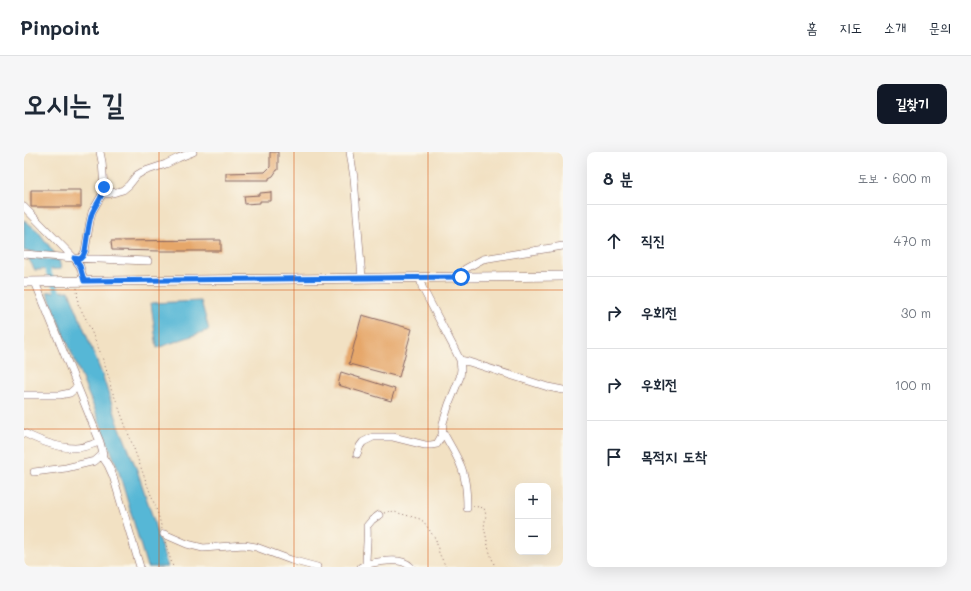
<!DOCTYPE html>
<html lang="ko">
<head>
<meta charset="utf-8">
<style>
	body { margin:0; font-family:Mali,"Poor Story",sans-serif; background:#f6f6f7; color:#1f2937 }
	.controls { position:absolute; right:12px; bottom:12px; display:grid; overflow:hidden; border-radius:8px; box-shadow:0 4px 16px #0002 }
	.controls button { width:36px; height:36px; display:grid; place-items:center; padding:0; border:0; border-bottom:1px solid #e0e1e3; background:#fff; color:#1f2937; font:20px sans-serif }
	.stop { position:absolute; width:12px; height:12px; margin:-9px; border:3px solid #1a73e8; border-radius:50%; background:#fff }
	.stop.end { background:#1a73e8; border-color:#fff; box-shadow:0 1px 4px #0008 }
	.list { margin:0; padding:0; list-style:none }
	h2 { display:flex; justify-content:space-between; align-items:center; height:52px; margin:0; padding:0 16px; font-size:17px }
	h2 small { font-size:13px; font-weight:400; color:#747a83 }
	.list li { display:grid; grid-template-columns:26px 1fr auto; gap:12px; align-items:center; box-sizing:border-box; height:72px; padding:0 16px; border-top:1px solid #e0e1e3 }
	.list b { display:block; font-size:15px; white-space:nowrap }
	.list em { font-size:13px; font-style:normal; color:#747a83 }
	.icon { flex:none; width:22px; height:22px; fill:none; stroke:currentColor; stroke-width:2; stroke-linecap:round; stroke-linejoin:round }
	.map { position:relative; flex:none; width:539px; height:415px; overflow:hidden; border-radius:8px }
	header { display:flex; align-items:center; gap:24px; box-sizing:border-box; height:56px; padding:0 20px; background:#fff; border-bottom:1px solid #e0e1e3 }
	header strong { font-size:19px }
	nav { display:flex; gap:22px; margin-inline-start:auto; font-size:14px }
	.intro { display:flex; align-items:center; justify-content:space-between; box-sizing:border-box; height:96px; padding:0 24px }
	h1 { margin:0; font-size:28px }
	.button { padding:10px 18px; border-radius:8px; background:#111827; color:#fff; font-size:14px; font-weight:700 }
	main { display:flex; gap:24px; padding:0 24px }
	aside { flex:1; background:#fff; border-radius:8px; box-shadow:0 4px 16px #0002 }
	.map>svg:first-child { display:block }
</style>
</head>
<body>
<header>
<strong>Pinpoint</strong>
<nav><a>홈</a><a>지도</a><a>소개</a><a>문의</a></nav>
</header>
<div class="intro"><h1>오시는 길</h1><a class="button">길찾기</a></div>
<main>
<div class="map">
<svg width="539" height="415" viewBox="0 0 539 415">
	<rect width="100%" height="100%" fill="#fbf7ec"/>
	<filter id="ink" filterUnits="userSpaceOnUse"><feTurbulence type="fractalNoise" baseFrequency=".025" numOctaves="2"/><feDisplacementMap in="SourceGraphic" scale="8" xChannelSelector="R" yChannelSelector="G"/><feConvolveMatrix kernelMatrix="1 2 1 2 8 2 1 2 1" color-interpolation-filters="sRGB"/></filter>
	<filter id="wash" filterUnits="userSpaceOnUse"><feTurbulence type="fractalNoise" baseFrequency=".012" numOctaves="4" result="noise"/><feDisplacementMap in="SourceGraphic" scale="16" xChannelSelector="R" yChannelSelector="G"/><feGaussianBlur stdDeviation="0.9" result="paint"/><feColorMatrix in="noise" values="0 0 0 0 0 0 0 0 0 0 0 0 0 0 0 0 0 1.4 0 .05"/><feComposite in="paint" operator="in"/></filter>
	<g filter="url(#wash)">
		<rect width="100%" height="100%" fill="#f2e1c3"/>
		<path fill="#57b7d6" stroke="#506b80" d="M0 68 14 79 31 102 0 99Z
			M4 106 35 108 37 117 11 118Z
			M45 139 79 225 94 271 113 318 129 366 133 382 144 415H123L94 317 71 258 63 239 23 140Z
			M177 149 185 178 133 196 127 151Z"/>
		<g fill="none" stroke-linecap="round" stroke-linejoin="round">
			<path stroke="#57b7d6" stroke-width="5.5" d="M20 112 23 117 36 145"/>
		</g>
		<g id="blocks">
			<path fill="#e6a76b" d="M246 0H254V18H253L249 24 245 26V28H202V21L241 20 246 15Z
				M7 38H57V55H7Z
				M247 40V49H236V51L221 52 220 44 236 43V41Z
				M197 88V99H137L88 98 87 89Z
				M338 163 388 177 375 225 325 212Z
				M317 220 371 237 367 249 314 233Z"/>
		</g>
	</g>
	<g filter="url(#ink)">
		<use href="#blocks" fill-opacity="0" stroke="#856360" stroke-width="1"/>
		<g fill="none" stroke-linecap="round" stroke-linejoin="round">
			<g stroke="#856360" stroke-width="8">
				<path id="minor" d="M326 0 330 26 338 126
					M79 41 83 42 92 40 99 38 105 33 113 23 118 20 142 12 154 6 169 0
					M0 55 50 106 56 114 60 129
					M0 102 50 106 124 109
					M56 107 59 103 61 99 66 69 68 60 79 41 80 35 78 10 76 0
					M437 125 441 117 459 107 539 94
					M436 208 445 210 524 235 539 238
					M0 243H36L46 241 53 235
					M418 278C424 290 431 300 436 312 442 325 443 341 443 356
					M0 281C16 289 33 296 51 296 60 296 68 292 76 290
					M333 302 336 294 339 290 349 285H369L401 293H407L413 292 418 283 419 271 425 252 436 225 437 217 436 208 429 194 398 135 396 126
					M78 304 84 313 89 324 116 415
					M10 320 42 316 71 309 79 302 76 290 11 130
					M140 382 163 392 179 396 220 393 232 395 267 408 293 415
					M342 412C342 400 344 387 343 374L348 368 355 363
					M337 415C346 410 369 407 379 410 382 411 385 413 387 415"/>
			</g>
			<g stroke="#856360" stroke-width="10">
				<path id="major" d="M0 130 539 124"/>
			</g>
			<path stroke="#856360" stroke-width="1" stroke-dasharray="1 3" stroke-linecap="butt" d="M53 136 54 152 62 167 77 202 86 229 87 237 92 248 134 362 138 377
				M449 354 460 356 462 363 460 375 465 398 471 415
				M360 361 367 359 374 361 396 367 400 370 412 388 415 401 422 415
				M141 390 149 415"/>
			<use href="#minor" stroke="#fff" stroke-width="7"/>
			<use href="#major" stroke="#fff" stroke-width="9"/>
		</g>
	</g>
	<g fill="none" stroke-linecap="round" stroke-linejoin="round" filter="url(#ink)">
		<path stroke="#1a73e8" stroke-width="5" d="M80 35C79 45 72 52 68 61 64 73 63 87 61 99L59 104 56 107 50 106 56 114 60 129 437 125"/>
	</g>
	<path fill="none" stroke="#d8530f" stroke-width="1" stroke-opacity="0.55" d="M135 0V415M270 0V415M404 0V415M0 138H539M0 277H539"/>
</svg>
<div class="controls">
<button>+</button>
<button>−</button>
</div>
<div class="stop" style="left:437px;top:125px"></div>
<div class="stop end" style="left:80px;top:35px"></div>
</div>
<aside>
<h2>8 분<small>도보 · 600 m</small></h2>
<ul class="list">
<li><svg class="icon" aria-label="ahead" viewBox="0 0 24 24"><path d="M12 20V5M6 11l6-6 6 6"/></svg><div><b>직진</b></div><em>470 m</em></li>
<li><svg class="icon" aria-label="right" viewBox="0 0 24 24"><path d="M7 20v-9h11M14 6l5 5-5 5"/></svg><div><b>우회전</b></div><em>30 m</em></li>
<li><svg class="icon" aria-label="right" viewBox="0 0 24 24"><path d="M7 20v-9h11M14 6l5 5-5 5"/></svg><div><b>우회전</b></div><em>100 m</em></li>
<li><svg class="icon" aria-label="arrive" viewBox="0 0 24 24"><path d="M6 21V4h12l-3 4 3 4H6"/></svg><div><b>목적지 도착</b></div></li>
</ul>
</aside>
</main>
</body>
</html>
